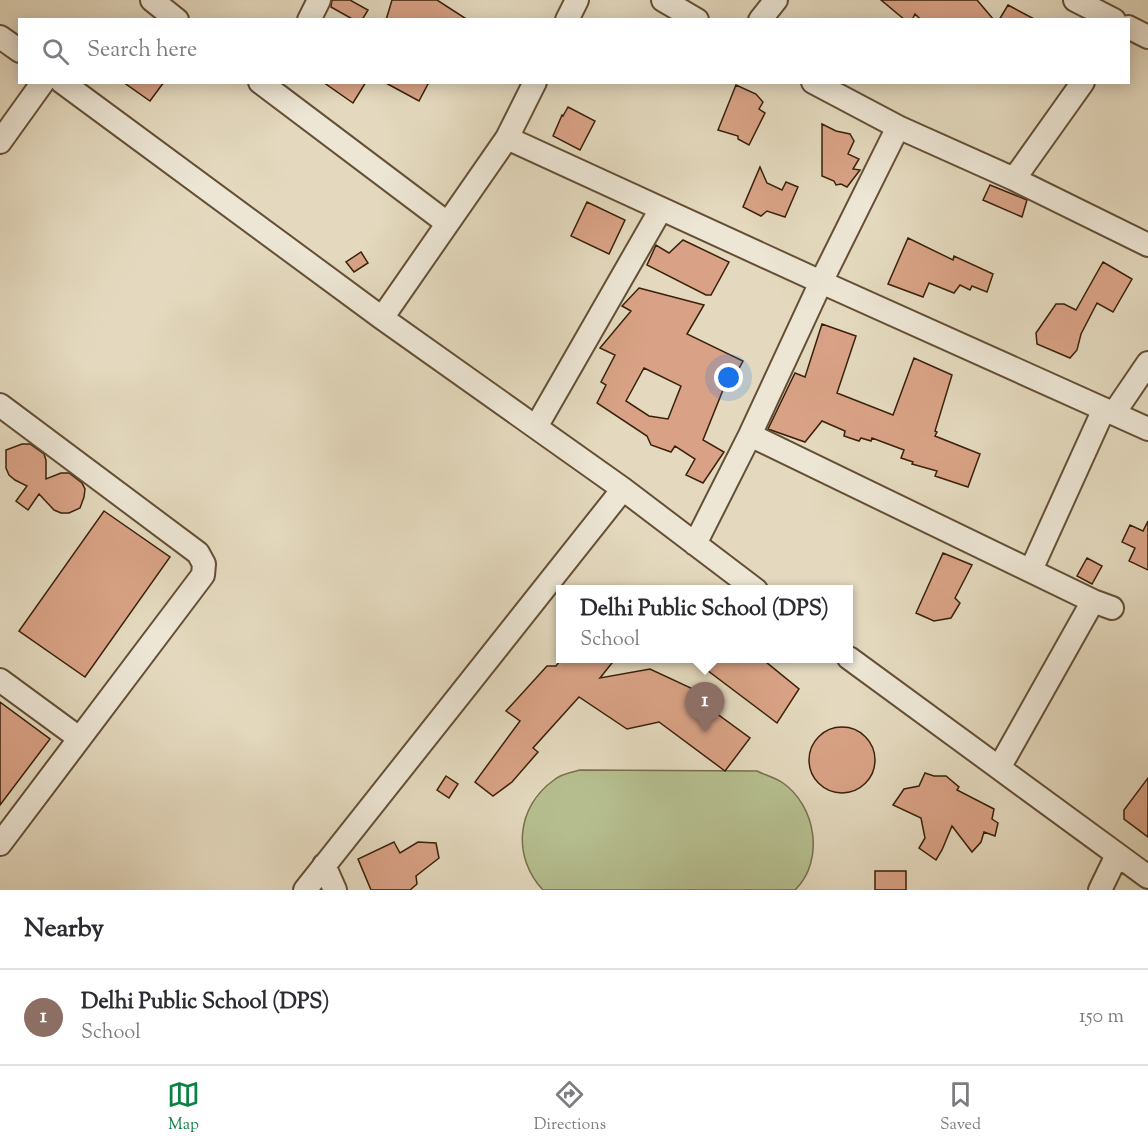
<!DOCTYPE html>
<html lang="en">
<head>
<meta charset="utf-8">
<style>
	body { margin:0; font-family:"Sorts Mill Goudy",serif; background:#f2f2f3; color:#2b2b33 }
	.you { position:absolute; left:729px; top:378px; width:21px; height:21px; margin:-15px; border:4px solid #fff; border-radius:50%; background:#1a73e8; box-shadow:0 0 0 9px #1a73e833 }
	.badge { display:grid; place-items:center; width:39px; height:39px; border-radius:50%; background:#0b8043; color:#fff; font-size:20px; font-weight:700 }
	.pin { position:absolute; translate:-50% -50px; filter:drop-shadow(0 2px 3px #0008) }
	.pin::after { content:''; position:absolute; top:32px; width:21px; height:18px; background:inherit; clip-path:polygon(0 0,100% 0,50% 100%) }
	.popup { position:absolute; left:556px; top:585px; width:297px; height:78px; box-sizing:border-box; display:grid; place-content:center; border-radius:0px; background:#fff; filter:drop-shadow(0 2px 4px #0005); font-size:20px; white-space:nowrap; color:#7c7c81 }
	.popup b { font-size:22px; color:#2b2b33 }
	.popup::after { content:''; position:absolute; left:50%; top:100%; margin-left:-12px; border:12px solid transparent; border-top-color:#fff }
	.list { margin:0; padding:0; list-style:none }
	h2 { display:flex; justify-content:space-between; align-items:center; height:78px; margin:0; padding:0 24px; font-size:26px }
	h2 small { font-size:20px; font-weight:400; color:#7c7c81 }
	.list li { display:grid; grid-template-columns:39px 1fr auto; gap:18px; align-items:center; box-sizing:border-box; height:96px; padding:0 24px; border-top:2px solid #e1e1e2 }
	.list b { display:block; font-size:22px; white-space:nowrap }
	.list p { margin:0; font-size:20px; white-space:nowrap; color:#7c7c81 }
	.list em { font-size:20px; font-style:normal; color:#7c7c81 }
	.icon { flex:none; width:33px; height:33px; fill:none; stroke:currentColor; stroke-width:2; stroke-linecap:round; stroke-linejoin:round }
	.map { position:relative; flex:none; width:1148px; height:890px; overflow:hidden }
	.search { position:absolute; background:#fff; box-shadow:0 3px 15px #0003; left:18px; right:18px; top:18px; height:66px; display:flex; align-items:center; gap:15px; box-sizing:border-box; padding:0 21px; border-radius:0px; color:#7c7c81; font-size:22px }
	.sheet { height:174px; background:#fff }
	nav { display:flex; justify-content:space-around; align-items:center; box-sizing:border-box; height:84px; border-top:2px solid #e1e1e2; background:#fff; font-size:16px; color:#7c7c81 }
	nav a { display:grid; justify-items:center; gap:3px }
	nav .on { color:#0b8043 }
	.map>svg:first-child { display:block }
</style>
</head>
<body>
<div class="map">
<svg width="1148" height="890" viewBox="0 0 1148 890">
	<rect width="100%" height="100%" fill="#e4d9be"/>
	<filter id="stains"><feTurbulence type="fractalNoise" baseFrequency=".00333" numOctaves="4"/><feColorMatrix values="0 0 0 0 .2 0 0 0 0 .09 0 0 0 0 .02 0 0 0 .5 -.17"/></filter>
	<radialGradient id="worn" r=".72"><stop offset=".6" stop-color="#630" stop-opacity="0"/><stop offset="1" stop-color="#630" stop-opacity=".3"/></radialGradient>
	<path fill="#b6bf90" stroke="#78704c" stroke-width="1.5" d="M580 770 757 771C765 775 776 778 783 783 816 806 825 861 795 890H543C512 857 516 807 554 780 560 774 572 772 580 770Z"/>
	<path fill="#d9a286" stroke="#392109" stroke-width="1.5" fill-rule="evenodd" d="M332 0H350L368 10 362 20H354L331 7Z
		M392 0H437L468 20H386Z
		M881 0H977L994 20H921L915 14 912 20H905Z
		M1008 5 1036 20H999Z
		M123 82H164L150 101Z
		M323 82H366L353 103Z
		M384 82H429L419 101Z
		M736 85 756 94 763 102 759 109 765 113 749 145 738 139V136L718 130Z
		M568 107 595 121 580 150 553 136 562 115 563 116Z
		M822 124 836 131 850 134 854 141 848 154 859 159 853 169 860 170 847 187 841 184 836 185 834 181 822 176Z
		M760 167 767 183 782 190 786 182 798 187 785 217 767 211 761 216 743 207Z
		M990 185 1027 200 1022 217 983 200Z
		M587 202 625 220 609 254 571 236Z
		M908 238 953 260 954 256 993 274 987 292 972 286 970 290 960 285 954 293 929 283 923 297 888 284Z
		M683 240 729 262 711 295H706L647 265 656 245 669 253Z
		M361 252 368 263 354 272 346 262Z
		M1103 262 1132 279 1113 312 1097 303 1081 334 1077 350 1070 358 1037 344 1036 333 1056 304H1064L1076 310Z
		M639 288 704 305 687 334 743 361 727 391 723 390 703 440 724 452 703 483 686 475 695 459 675 446 671 452 651 445 647 436 597 403 606 385 601 382 615 355 600 348 631 311 622 306ZM644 368 681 386 668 419 649 416 626 401Z
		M822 324 856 336 837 393 893 415 914 358 952 375 935 431 937 432 935 436 980 454 968 487 935 476 937 471 912 464 913 462 901 458 904 450 872 438 871 441 861 438 859 441 844 436 845 431 822 421 805 442 768 429 795 373 805 377Z
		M22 444H30L44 454 46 460V479L61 473H69L82 483 85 489 84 497 80 508 69 513H61L54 510 39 494 28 510 16 501 27 486 15 480 9 475 6 468V450Z
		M104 511 170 557 85 677 19 631Z
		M1148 521V570L1129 561 1135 548 1122 542 1130 525 1143 531Z
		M943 553 972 565 955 598 960 603 951 618 934 621 916 613Z
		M1087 558 1102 566 1092 584 1077 576Z
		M562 658H616L600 678 650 669 693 689 690 694 750 738 725 771 659 722 627 729 579 697 533 748 538 752 512 782 493 796 475 782 520 721 506 711 547 666H556Z
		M691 658H761L799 689 777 723Z
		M0 702 50 739 0 805Z
		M809 760a33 33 0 1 1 66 0a33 33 0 1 1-66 0Z
		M925 773 934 776H946L959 787 957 790 994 809 992 819 998 823 995 836 984 832 981 842 972 852 952 826 942 850 936 860 919 848 925 838 921 818 893 805 904 789 919 786Z
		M446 776 458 784 449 798 437 790Z
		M1148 778V837L1124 819V810Z
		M394 842 400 853 418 842 436 843 439 858 416 876 417 884 410 890H371L358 859Z
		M875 871H906V890H875Z"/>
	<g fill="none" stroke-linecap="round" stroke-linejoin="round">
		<g stroke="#644f36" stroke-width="26">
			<path id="minor" d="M152 0 177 20
				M663 0 697 20
				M1075 0 1114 20
				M309 20 319 0
				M567 20 577 0
				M760 20 776 0
				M1128 27 1148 37
				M0 37 20 51
				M62 82 382 318 623 489 756 590
				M260 82 447 223
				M813 82 898 127 1014 179 1148 245
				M507 138 535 82
				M0 142 43 82
				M1014 179 1083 82
				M382 318 507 138 821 282 898 127
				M0 405 198 553 204 564 203 575 0 844
				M1114 413 1148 363
				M536 427 661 209
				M750 435 1093 601 1112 608
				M695 544 750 435 821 282 1148 429
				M1031 570 1104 409
				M849 658 1148 877
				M0 680 79 738
				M999 768 1093 601
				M324 865 335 890
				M305 890 623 489
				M1100 890 1117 855"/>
		</g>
		<use href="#minor" stroke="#ede6d5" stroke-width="22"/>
	</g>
	<rect width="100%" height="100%" filter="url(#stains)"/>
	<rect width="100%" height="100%" fill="url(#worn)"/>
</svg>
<div class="you"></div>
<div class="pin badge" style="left:705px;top:732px;background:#8d6e63">1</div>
<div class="popup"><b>Delhi Public School (DPS)</b>School</div>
<div class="search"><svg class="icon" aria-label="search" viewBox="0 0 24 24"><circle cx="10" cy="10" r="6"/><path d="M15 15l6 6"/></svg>Search here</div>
</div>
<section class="sheet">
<h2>Nearby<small></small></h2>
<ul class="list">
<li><span class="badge" style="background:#8d6e63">1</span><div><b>Delhi Public School (DPS)</b><p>School</p></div><em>150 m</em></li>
</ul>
</section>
<nav>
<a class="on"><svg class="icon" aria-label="map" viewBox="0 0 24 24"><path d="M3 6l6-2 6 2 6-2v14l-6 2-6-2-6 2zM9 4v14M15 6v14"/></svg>Map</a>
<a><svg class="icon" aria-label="directions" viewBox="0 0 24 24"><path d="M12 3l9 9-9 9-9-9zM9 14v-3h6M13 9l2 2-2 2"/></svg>Directions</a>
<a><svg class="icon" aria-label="saved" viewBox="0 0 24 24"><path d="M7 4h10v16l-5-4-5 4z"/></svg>Saved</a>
</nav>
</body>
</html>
